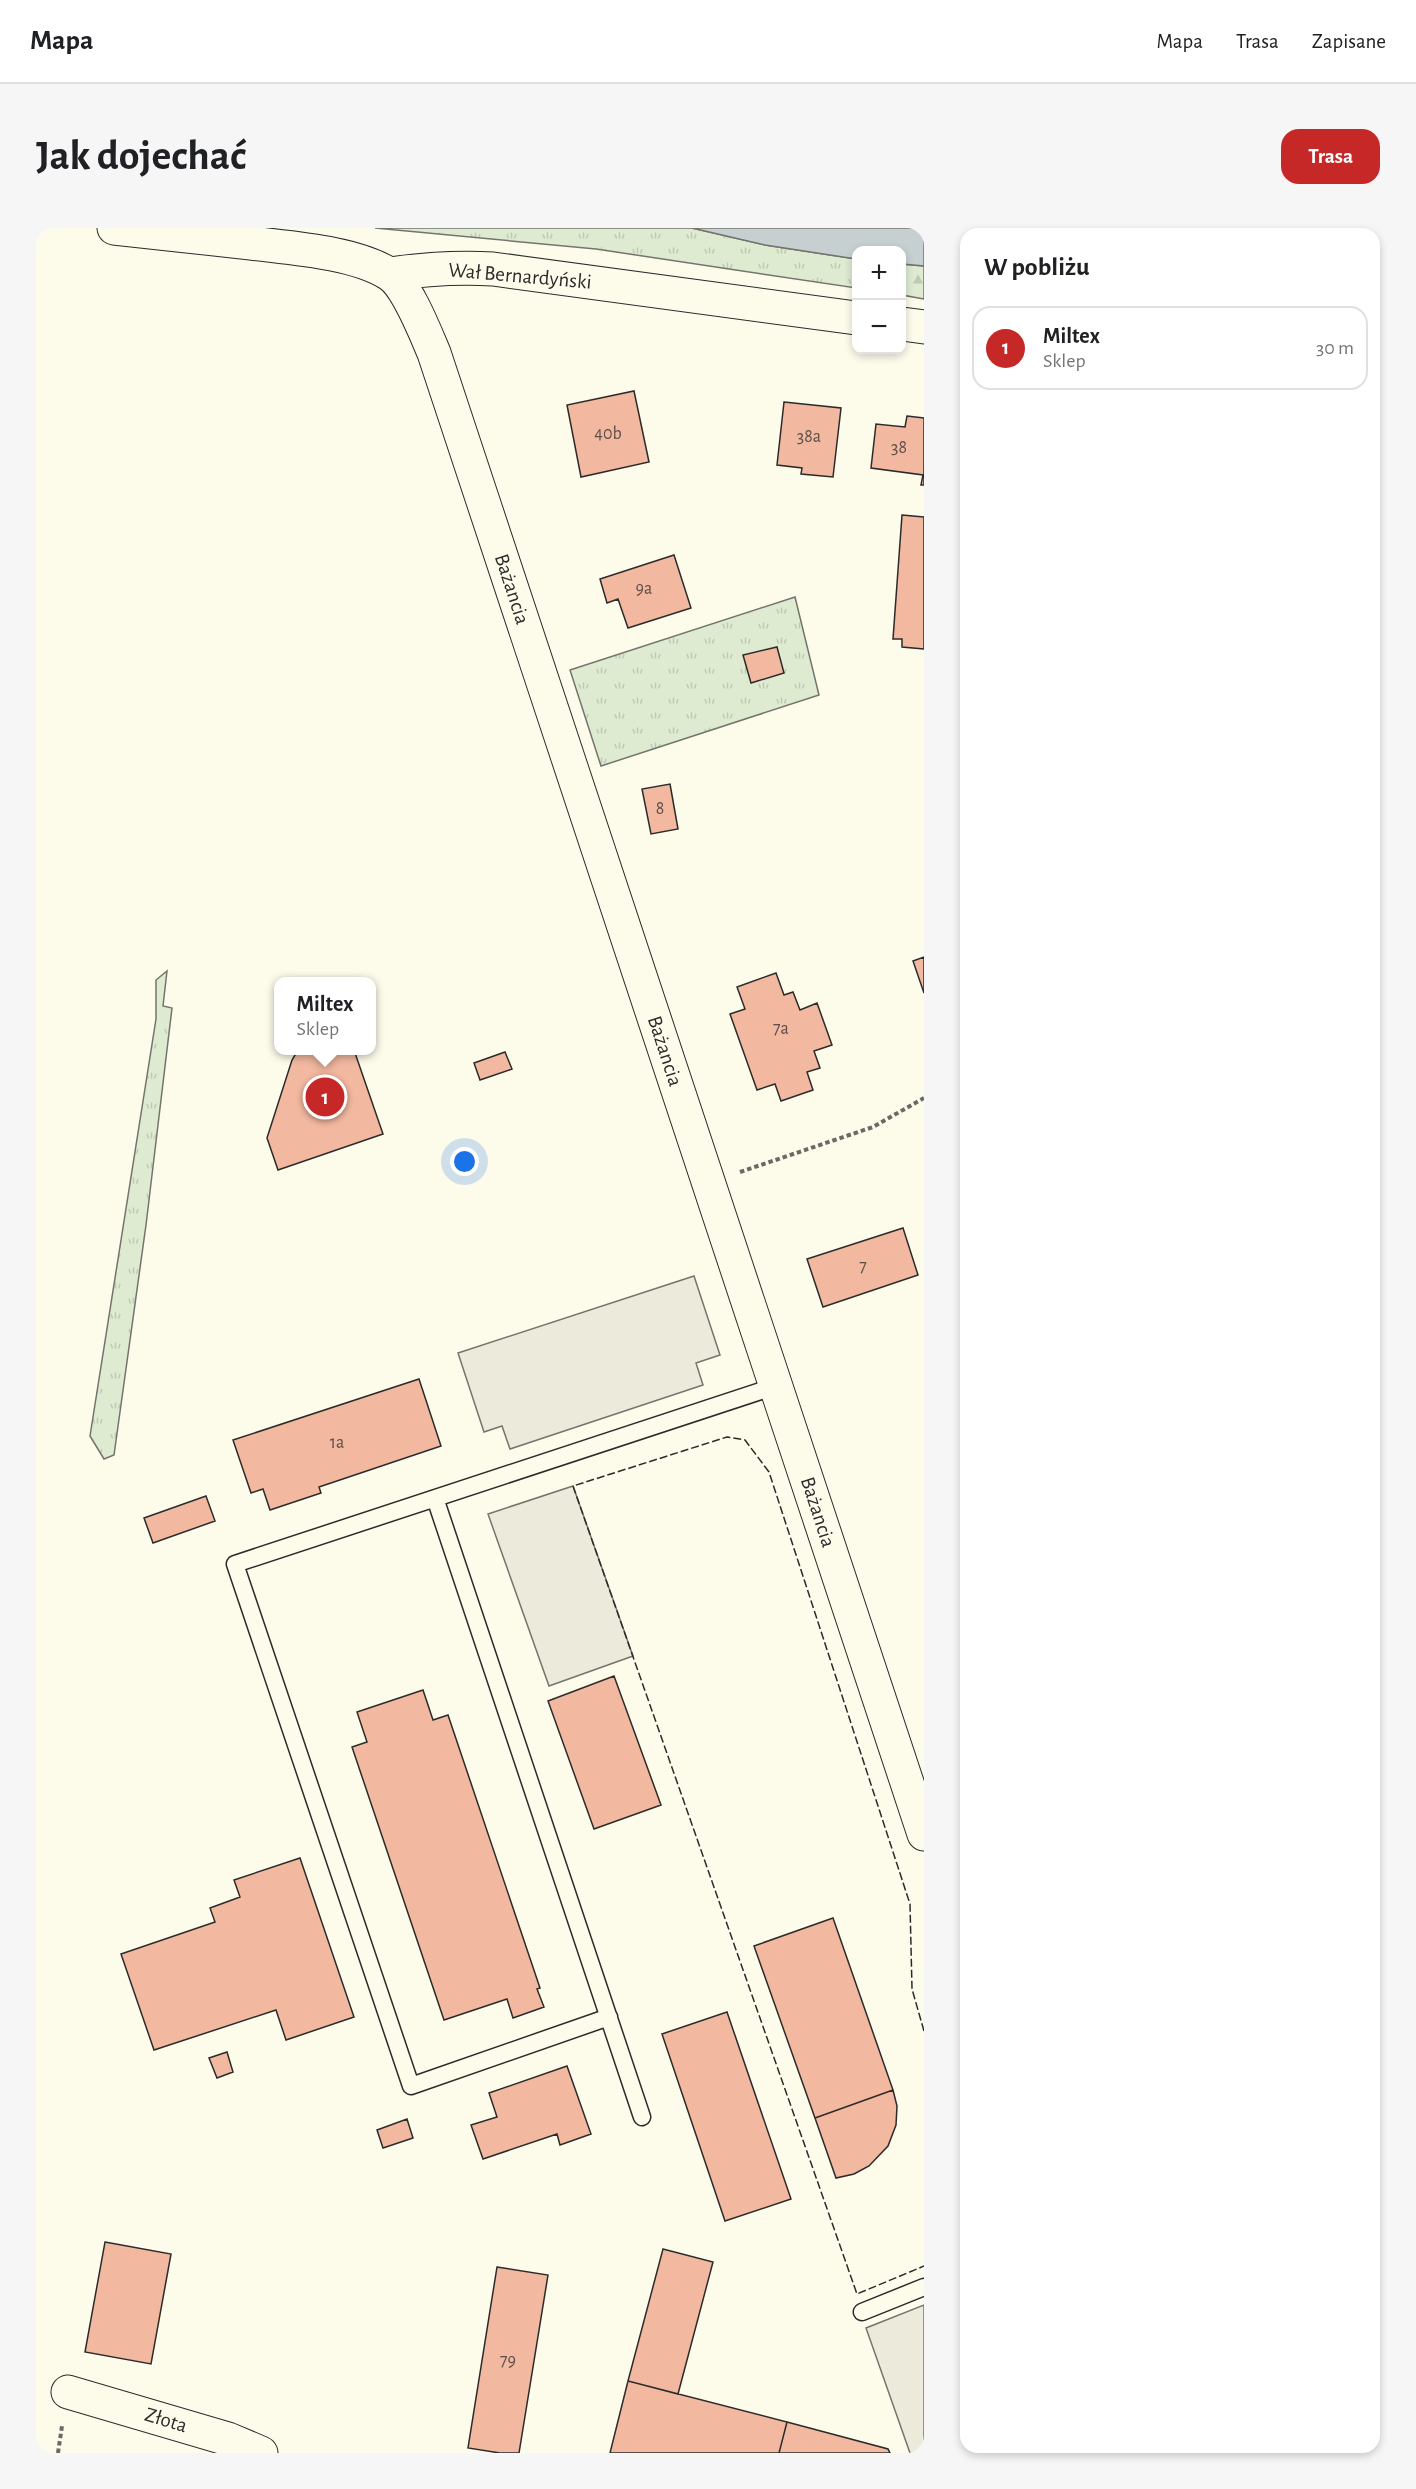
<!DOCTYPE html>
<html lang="pl">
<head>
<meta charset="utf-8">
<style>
	body { margin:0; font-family:"Alegreya Sans",sans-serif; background:#f6f6f6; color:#202124 }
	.controls { position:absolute; right:18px; top:18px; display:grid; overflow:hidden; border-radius:12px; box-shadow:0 3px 9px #0003 }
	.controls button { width:54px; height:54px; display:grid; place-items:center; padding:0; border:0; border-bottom:2px solid #e0e0e0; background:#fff; color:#202124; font:30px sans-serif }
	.you { position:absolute; left:429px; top:934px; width:21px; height:21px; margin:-15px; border:4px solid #fff; border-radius:50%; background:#1a73e8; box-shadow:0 0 0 9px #1a73e833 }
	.badge { display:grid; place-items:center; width:39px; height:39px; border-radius:50%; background:#c62828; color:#fff; font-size:20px; font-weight:700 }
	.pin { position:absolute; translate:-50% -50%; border:3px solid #fff; box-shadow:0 2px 6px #0006 }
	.popup { position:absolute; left:238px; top:749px; width:102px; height:78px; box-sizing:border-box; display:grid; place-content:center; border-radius:12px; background:#fff; filter:drop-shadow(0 2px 4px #0005); font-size:20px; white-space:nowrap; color:#757577 }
	.popup b { font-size:22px; color:#202124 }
	.popup::after { content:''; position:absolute; left:50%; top:100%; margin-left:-12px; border:12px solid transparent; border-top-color:#fff }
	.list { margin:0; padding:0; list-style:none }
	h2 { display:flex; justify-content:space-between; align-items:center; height:78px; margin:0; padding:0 24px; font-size:26px }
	h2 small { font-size:20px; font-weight:400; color:#757577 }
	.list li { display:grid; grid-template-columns:39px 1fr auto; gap:18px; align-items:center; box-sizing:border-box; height:84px; margin:0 12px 12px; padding:0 12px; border:2px solid #e0e0e0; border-radius:18px }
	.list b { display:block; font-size:22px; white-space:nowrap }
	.list p { margin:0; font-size:20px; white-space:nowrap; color:#757577 }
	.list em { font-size:20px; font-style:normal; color:#757577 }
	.map { position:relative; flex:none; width:888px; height:2225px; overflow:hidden; border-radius:18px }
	header { display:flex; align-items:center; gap:36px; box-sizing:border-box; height:84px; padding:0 30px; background:#fff; border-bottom:2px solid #e0e0e0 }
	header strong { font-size:28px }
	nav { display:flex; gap:33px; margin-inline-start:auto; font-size:21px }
	.intro { display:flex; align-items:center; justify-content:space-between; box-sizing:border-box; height:144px; padding:0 36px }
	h1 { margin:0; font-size:42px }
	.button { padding:15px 27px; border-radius:18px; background:#c62828; color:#fff; font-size:21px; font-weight:700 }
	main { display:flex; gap:36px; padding:0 36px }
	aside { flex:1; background:#fff; border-radius:18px; box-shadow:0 3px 9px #0003 }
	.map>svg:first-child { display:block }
</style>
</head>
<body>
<header>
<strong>Mapa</strong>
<nav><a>Mapa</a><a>Trasa</a><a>Zapisane</a></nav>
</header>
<div class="intro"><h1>Jak dojechać</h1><a class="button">Trasa</a></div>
<main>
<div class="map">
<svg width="888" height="2225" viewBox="0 0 888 2225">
	<defs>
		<pattern id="grass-tufts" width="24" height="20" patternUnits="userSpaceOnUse" patternTransform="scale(1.5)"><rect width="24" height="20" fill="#deebd1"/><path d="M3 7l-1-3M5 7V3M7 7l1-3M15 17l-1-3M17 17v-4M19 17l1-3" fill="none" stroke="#bfcab4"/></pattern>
		<pattern id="forest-firs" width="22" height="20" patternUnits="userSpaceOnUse" patternTransform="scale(1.5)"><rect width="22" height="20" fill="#deebd1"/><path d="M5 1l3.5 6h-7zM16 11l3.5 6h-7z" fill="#bfcab4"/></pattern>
	</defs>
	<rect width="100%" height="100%" fill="#fdfbea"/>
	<path fill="url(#grass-tufts)" stroke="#74746e" stroke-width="1.5" d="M339 0H656L729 17 820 31V60L560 21Z
		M759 369 783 467 565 538 534 442Z
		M131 743 127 778 136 780 110 997 78 1227 68 1231 54 1208 120 791V752Z"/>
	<path fill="url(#forest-firs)" stroke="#74746e" stroke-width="1.5" d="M866 36 888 38V71L866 67Z"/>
	<path fill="#eceadb" stroke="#74746e" stroke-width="1.5" d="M658 1048 684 1127 660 1135 667 1157 474 1221 466 1198 448 1204 422 1125Z
		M537 1258 597 1428 513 1458 452 1286Z
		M888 2077V2225H874L830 2100Z"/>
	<path fill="#c7d0d0" stroke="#74746e" stroke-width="1.5" d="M656 0H888V38L866 36V22H820V31L729 17Z"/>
	<path fill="#f2b8a0" stroke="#2b2b2b" stroke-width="1.5" d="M598 163 613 234 545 249 531 177Z
		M748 174 805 180 797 249 765 246 766 240 741 237Z
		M871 188 888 190V257H885L887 247 835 240 840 196 869 199Z
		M866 287 888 289V421L866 419V411H857Z
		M638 327 655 380 592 400 582 371 571 375 564 351Z
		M741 419 748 445 715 455 707 427Z
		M634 556 642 601 615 606 606 561Z
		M888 729V765L877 733Z
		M740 745 748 767 757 764 764 782 781 775 796 817 778 823 784 840 771 844 777 862 745 873 739 856 721 862 694 786 709 781 701 759Z
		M262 822H318L347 906 242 942 231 910 256 832Z
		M469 824 476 841 444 852 438 835Z
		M867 1000 882 1047 787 1079 771 1031Z
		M383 1151 405 1218 283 1259 285 1265 234 1282 227 1261 215 1265 197 1212Z
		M170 1268 179 1293 117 1315 108 1290Z
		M578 1448 625 1577 558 1601 512 1473Z
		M387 1462 397 1492 412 1487 504 1760 501 1761 508 1779 477 1790 471 1771 408 1792 316 1519 331 1514 321 1484Z
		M264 1630 318 1789 250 1812 240 1782 118 1822 85 1726 179 1694 174 1680 204 1669 198 1652Z
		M797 1690 857 1862 779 1890 718 1718Z
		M691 1784 755 1971 689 1993 626 1806Z
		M191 1824 197 1844 181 1850 173 1830Z
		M531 1838 555 1906 524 1917 521 1906 447 1931 435 1897 461 1889 453 1865Z
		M857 1862 861 1878 860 1897 852 1918 833 1938 818 1946 800 1950 779 1890Z
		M371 1891 377 1910 347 1920 341 1902Z
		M69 2014 135 2026 115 2136 49 2124Z
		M627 2021 677 2034 642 2166 592 2153Z
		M461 2039 512 2047 483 2225H464L432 2220Z
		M592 2153 751 2194 743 2225H574Z
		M751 2194 852 2221 854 2225H743Z"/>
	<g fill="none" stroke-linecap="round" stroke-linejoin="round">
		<g stroke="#2b2b2b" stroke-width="19">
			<path id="lane" d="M399 1270 606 1889
				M573 1789 375 1858 199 1336 740 1158
				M826 2084 888 2059"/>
		</g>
		<g stroke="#2b2b2b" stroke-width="35">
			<path id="street" d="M354 46C389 41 422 39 457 41L820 90
				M866 96 888 99
				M32 2164 192 2211 225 2225"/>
		</g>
		<g stroke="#2b2b2b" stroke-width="35">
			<path id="secondary" d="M78 0C124 5 169 10 215 15 254 20 319 24 353 46 371 57 389 104 398 125L888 1606"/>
		</g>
		<path stroke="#6a6964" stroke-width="4" stroke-dasharray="4.5 3" stroke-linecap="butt" d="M704 944 837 899 888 870
			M22 2225 26 2198"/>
		<use href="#lane" stroke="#fdfbea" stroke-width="16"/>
		<use href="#street" stroke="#fdfbea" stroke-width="33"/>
		<use href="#secondary" stroke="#fdfbea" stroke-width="33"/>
		<path stroke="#2b2b2b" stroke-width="1.5" stroke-dasharray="8 3" stroke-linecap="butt" d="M888 1803 876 1761 874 1676 733 1244 709 1212 691 1209 537 1258 821 2066 888 2038"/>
	</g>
	<g text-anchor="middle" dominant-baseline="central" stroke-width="4.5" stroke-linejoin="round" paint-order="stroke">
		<g font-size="18" fill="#5d4e48">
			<text x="572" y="206">40b</text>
			<text x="773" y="209">38a</text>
			<text x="863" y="220">38</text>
			<text x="608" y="361">9a</text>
			<text x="624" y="581">8</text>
			<text x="745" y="801">7a</text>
			<text x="827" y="1039">7</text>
			<text x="301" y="1215">1a</text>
			<text x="472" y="2133">79</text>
		</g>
		<g font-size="21" fill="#2b2b2b" stroke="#fdfbea">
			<text transform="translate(484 48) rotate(5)">Wał Bernardyński</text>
			<text transform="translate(476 361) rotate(72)">Bażancia</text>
			<text transform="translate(629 823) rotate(72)">Bażancia</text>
			<text transform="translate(782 1284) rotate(72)">Bażancia</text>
			<text transform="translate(130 2192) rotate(17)">Złota</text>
		</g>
	</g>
</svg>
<div class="controls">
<button>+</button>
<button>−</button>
</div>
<div class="you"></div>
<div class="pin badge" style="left:289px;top:869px">1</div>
<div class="popup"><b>Miltex</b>Sklep</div>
</div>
<aside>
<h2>W pobliżu<small></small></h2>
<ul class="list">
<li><span class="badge">1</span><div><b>Miltex</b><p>Sklep</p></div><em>30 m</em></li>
</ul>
</aside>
</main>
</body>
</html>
